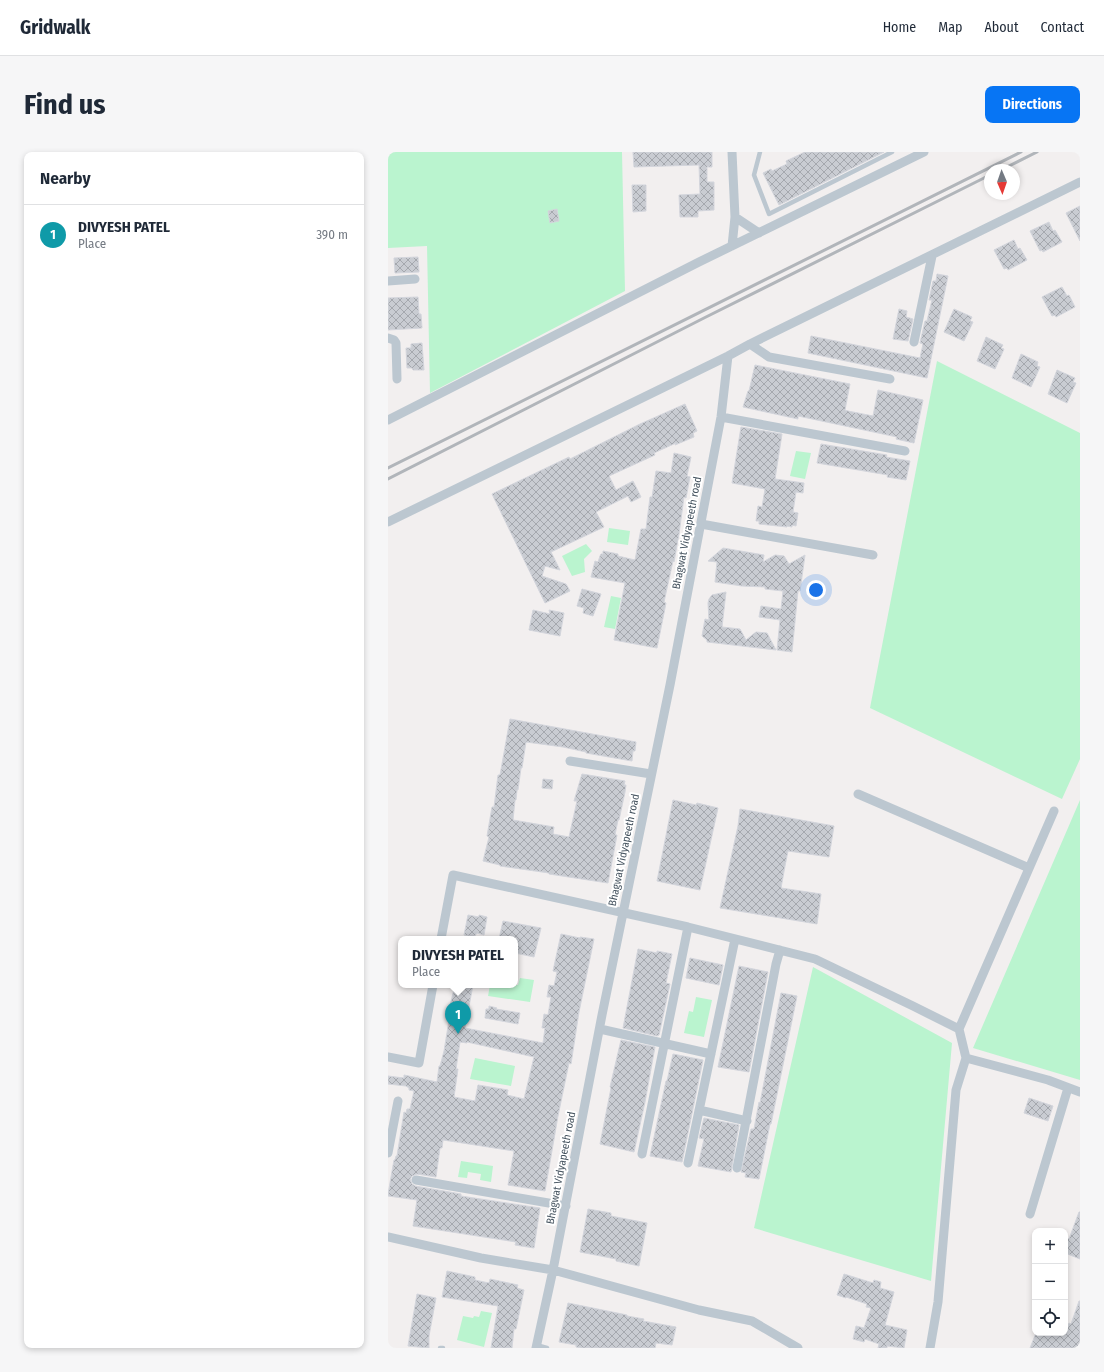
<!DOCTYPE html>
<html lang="en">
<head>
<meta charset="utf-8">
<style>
	body { margin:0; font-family:"Fira Sans Condensed",sans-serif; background:#f6f6f7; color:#1f2937 }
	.controls { position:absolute; right:12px; bottom:12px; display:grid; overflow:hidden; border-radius:8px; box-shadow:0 2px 6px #0003 }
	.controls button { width:36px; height:36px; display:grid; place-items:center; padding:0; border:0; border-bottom:1px solid #e0e1e3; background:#fff; color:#1f2937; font:20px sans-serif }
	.compass { position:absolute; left:596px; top:12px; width:36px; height:36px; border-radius:50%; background:#fff; box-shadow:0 2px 6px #0003; rotate:178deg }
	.you { position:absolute; left:428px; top:438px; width:14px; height:14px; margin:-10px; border:3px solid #fff; border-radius:50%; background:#1a73e8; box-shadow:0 0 0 6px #1a73e833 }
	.badge { display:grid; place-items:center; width:26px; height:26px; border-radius:50%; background:#0775f4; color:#fff; font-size:13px; font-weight:700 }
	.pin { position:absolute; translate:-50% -33px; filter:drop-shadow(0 1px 2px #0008) }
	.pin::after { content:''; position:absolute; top:21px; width:14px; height:12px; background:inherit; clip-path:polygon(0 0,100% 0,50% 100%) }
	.popup { position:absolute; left:10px; top:784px; width:120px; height:52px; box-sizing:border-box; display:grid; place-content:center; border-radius:8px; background:#fff; filter:drop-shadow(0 1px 3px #0005); font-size:13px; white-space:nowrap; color:#747a83 }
	.popup b { font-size:15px; color:#1f2937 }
	.popup::after { content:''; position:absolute; left:50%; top:100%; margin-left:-8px; border:8px solid transparent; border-top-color:#fff }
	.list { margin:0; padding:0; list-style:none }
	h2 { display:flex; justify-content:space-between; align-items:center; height:52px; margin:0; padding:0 16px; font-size:17px }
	h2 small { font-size:13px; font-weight:400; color:#747a83 }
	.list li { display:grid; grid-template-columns:26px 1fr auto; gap:12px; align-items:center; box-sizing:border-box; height:60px; padding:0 16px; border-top:1px solid #e0e1e3 }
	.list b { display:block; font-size:15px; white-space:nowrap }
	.list p { margin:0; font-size:13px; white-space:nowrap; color:#747a83 }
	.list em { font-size:13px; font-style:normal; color:#747a83 }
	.icon { flex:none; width:22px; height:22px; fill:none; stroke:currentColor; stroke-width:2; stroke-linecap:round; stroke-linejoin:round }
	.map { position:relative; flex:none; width:692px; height:1196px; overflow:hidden; border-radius:8px }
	header { display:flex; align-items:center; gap:24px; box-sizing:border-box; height:56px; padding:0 20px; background:#fff; border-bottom:1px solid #e0e1e3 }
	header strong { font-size:19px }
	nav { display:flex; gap:22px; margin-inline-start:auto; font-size:14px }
	.intro { display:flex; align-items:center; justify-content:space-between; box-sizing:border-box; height:96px; padding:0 24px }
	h1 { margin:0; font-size:28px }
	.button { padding:10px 18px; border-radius:8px; background:#0775f4; color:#fff; font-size:14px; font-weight:700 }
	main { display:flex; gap:24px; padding:0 24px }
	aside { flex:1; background:#fff; border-radius:8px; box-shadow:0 2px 6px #0003 }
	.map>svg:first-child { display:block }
</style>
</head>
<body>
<header>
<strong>Gridwalk</strong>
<nav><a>Home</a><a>Map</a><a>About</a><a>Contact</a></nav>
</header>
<div class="intro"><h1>Find us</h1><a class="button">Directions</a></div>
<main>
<aside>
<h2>Nearby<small></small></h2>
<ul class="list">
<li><span class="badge" style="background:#0f9aa8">1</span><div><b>DIVYESH PATEL</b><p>Place</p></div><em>390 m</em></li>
</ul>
</aside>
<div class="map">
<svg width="692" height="1196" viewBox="0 0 692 1196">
	<defs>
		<pattern id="building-cross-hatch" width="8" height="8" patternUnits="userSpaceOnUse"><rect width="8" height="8" fill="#c9ccd2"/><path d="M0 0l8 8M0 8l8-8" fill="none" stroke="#a5a8ae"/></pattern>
	</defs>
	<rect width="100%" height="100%" fill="#f2efef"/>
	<path fill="#baf4cf" d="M0 0H234L237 139 42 241 39 94 0 96Z
		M549 209 692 281V607L674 647 482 556Z
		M408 299 423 301 417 327 402 324Z
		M221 376 242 379 240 393 219 390Z
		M198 392 204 399 196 407 197 420 184 424 174 404Z
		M223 444 233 446 227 477 216 475Z
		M692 648V928L585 896Z
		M425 815 564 891 543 1129 366 1076Z
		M132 826 146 828 142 850 100 844 102 833H130Z
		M308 845 324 848 316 885 296 881 301 859 305 860Z
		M87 906 127 914 123 934 82 927Z
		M73 1009 105 1014 103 1030 92 1028 93 1022 80 1020 79 1026 70 1025Z
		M93 1159 104 1161 96 1195 69 1188 75 1164 85 1166 86 1164 91 1165Z"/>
	<path fill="url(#building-cross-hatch)" stroke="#d3d5dc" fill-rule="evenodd" d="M245 0H324V15H319V30H326V58L310 59V65H292L291 43 312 42 311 13 246 15Z
		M417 0H496L391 53 375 21 383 17 384 19 399 12 398 9Z
		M244 33H258V59L245 60Z
		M692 54V89L678 61Z
		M169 57 171 69 162 71 160 59Z
		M661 70 665 79 667 78 674 90 655 100 654 98 652 99 642 79Z
		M626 88 630 97 632 96 639 108 620 118 619 116 616 117 606 98Z
		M30 105 31 120 7 121 6 106Z
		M549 122 560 124 539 226 420 201 423 184 532 206 535 192 532 191 537 169H539L544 148H541L545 129H548Z
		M674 135 679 144 681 143 687 155 668 165 667 163 664 164 654 145Z
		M30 145 31 162H33L34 176 0 178V146Z
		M511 157 519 159 518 165 525 167 520 189 505 187Z
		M566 157 584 165 582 169 585 170 576 189 556 180Z
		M598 185 615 193 613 196 616 197 607 217 589 209Z
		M34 191 36 218H25L24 216H19L18 196H23V192Z
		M633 202 650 210 649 214 652 215 643 235 624 226Z
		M367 213 462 232 457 258 460 259 485 264 490 238 535 248 526 291 508 287 509 285 410 264V267L355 255 360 239H361Z
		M669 218 687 226 685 230 688 231 679 251 660 242Z
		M297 252 309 279 305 281 306 285 287 293 288 291 266 301 267 303 221 324 228 338 245 329 253 345 243 350 240 344 208 360 216 375 163 400 172 418 157 414 154 424 178 432 182 439 157 451 104 342 181 305 182 307 252 272Z
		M353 275 394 282 387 327 416 331 415 341 408 340 405 360 410 361 408 374 404 373V375L399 374V375L371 372V369H368L370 354 374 355 377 337 344 331Z
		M433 292 499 303 498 305 522 309 518 328 499 325 500 323 429 311Z
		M286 301 303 305 299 324 302 325 298 346 296 345 291 382 286 410 285 409 276 450 278 451 269 496 226 488 237 431 203 425 207 409 210 410 212 404 213 402H215V399L230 402V404L247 408 253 377H258L262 345H264L268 319 283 321Z
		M335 396 376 403 375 410 387 403 396 404 401 412 417 403 412 439H410L404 500 389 498 392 468 371 465 373 454 393 457 395 439 377 437V435L354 434 327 430 329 410 320 409Z
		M194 437 213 442 205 464 195 461 196 456 189 454Z
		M338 440 334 475 352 477 358 488 368 480 379 481 388 498 319 490V488L314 484 317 467 321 468 320 451 321 447 324 443Z
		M145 458 162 462 161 458 176 461 172 484 141 478Z
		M122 567 248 590 247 599H245L244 609 198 601V600L175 595 138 590 134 616H133L130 638H129L128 648H127L125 668 166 675 165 682 181 685 189 649H186L194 622 237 629 236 633H238L237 640 231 668H230L227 683H229L220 731 161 722V721L112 714V713L95 709 101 685 99 684 104 655H106L110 623H112Z
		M155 627 165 628 164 637 154 636Z
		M285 648 308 653 309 651 330 656 312 738 269 729Z
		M352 657 446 674 441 705 400 699 397 714 393 736 433 742 429 772 332 756 350 674Z
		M80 763 91 765V763L99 765 96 783 89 781 86 785 76 783Z
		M115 769 153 776 146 805 127 801V787H111Z
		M173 782 192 786V785L206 787 191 860 183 912 181 911 170 964 157 1039 120 1033 126 999 55 988 54 996H52L48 1025 29 1022 24 1024 22 1027 24 1032 27 1034 73 1042V1044L152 1056 146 1096 127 1093 128 1090 25 1074 29 1048 0 1044V1042L6 1008H7L8 1004H9L16 960 18 961 19 957H22L26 939 21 938V936L18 934 0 932V924L16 926V923L49 930 51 914H52L56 899 62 862H60L67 833H85L77 876 155 891 157 876H154L156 862 160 863 163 845H159L161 833 166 834 169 820 165 819ZM72 890 79 891V890L146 905 136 947 119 943 120 938 90 933 87 949 66 945 70 917H68Z
		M250 797 269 801V799L284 802 278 831 282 832 271 883 269 884 235 876Z
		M302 806 335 813 331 833 298 826Z
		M351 814 380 820 361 920 330 915Z
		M393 841 409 844 383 972H382L371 1027 357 1025 358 1021 353 1020 363 977H366L371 950 372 951Z
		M101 854 109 856 108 857 132 861 130 872 97 866 98 857H101Z
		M233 888 267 895 257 950 246 1000 212 992 223 936 222 935Z
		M285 902 315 908 294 1010 262 1004 278 929H279Z
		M641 946 665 954 660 969 636 961Z
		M316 966 351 973 343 1020 310 1014 316 987 311 986Z
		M200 1057 223 1061V1064L259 1071 251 1114 228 1109V1107L192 1100Z
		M691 1060H692V1107L677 1101V1093L680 1086 681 1087Z
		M59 1119 87 1125V1128L101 1131 102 1127 130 1133 129 1136 136 1138 128 1177H126L124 1196H103L110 1154 54 1145Z
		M456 1122 485 1131 486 1128 493 1130 492 1136 506 1140 497 1173 519 1178 516 1196 499 1194V1196H490L491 1192 477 1187 476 1190 465 1187 468 1174 476 1176 483 1156 478 1155 479 1152 458 1145V1146L449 1143Z
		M29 1142 48 1146 41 1184V1196L20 1194Z
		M691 1149H692V1196H642L648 1181H678L681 1171 683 1172Z
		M180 1151 239 1163V1164L256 1167 255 1169 288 1175 284 1193 268 1191 267 1196H193L188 1195V1193L171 1190Z"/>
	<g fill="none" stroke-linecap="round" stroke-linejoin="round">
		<path stroke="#bcc7d0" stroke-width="4.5" d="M372 0 366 23 381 62 504 0
			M148 1193 159 1196
			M52 1196H55"/>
		<path stroke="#bcc7d0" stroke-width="9" d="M347 65 371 81
			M344 94 347 65 344 0
			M0 129 27 127
			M0 186 6 188 8 191 9 227
			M526 190 544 104
			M362 192 381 205 502 227
			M333 265 517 299
			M0 268 311 110 536 0
			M0 370 340 204 362 192 692 30
			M313 372 485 403
			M182 609 263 622
			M470 642 641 716
			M53 787 65 723 300 775 427 807 525 854 571 877 578 906 660 928 692 940
			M212 877 323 902
			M571 877 666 659
			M0 905 31 911 45 833
			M311 958 359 969
			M0 1001 10 949
			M254 1002 300 775
			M300 1011 347 787
			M349 1016 388 812 392 798
			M28 1028 178 1054
			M642 1062 680 936
			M0 1085 93 1106 165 1118 311 1158 364 1169 410 1196
			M148 1196 165 1118 214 863 282 533 333 265 340 204
			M542 1196 550 1150 568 938 578 906"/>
		<path stroke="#b1b5ba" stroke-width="3" d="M613 18 649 0
			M0 316 633 0
			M0 327 316 166 602 23"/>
	</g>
	<g text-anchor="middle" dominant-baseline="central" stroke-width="4" stroke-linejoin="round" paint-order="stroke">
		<g font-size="11" fill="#45535f" stroke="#fff">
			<text transform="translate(299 381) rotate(-79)">Bhagwat Vidyapeeth road</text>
			<text transform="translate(236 698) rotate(-78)">Bhagwat Vidyapeeth road</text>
			<text transform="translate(173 1016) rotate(-79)">Bhagwat Vidyapeeth road</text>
		</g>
	</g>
</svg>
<div class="controls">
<button>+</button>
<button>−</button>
<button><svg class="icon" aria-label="locate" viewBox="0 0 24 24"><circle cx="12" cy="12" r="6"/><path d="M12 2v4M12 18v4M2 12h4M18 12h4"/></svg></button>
</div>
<svg class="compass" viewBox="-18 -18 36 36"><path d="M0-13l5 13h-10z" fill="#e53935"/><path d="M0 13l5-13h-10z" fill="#747a83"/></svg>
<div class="you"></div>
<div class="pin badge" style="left:70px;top:882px;background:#0f9aa8">1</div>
<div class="popup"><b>DIVYESH PATEL</b>Place</div>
</div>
</main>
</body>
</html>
